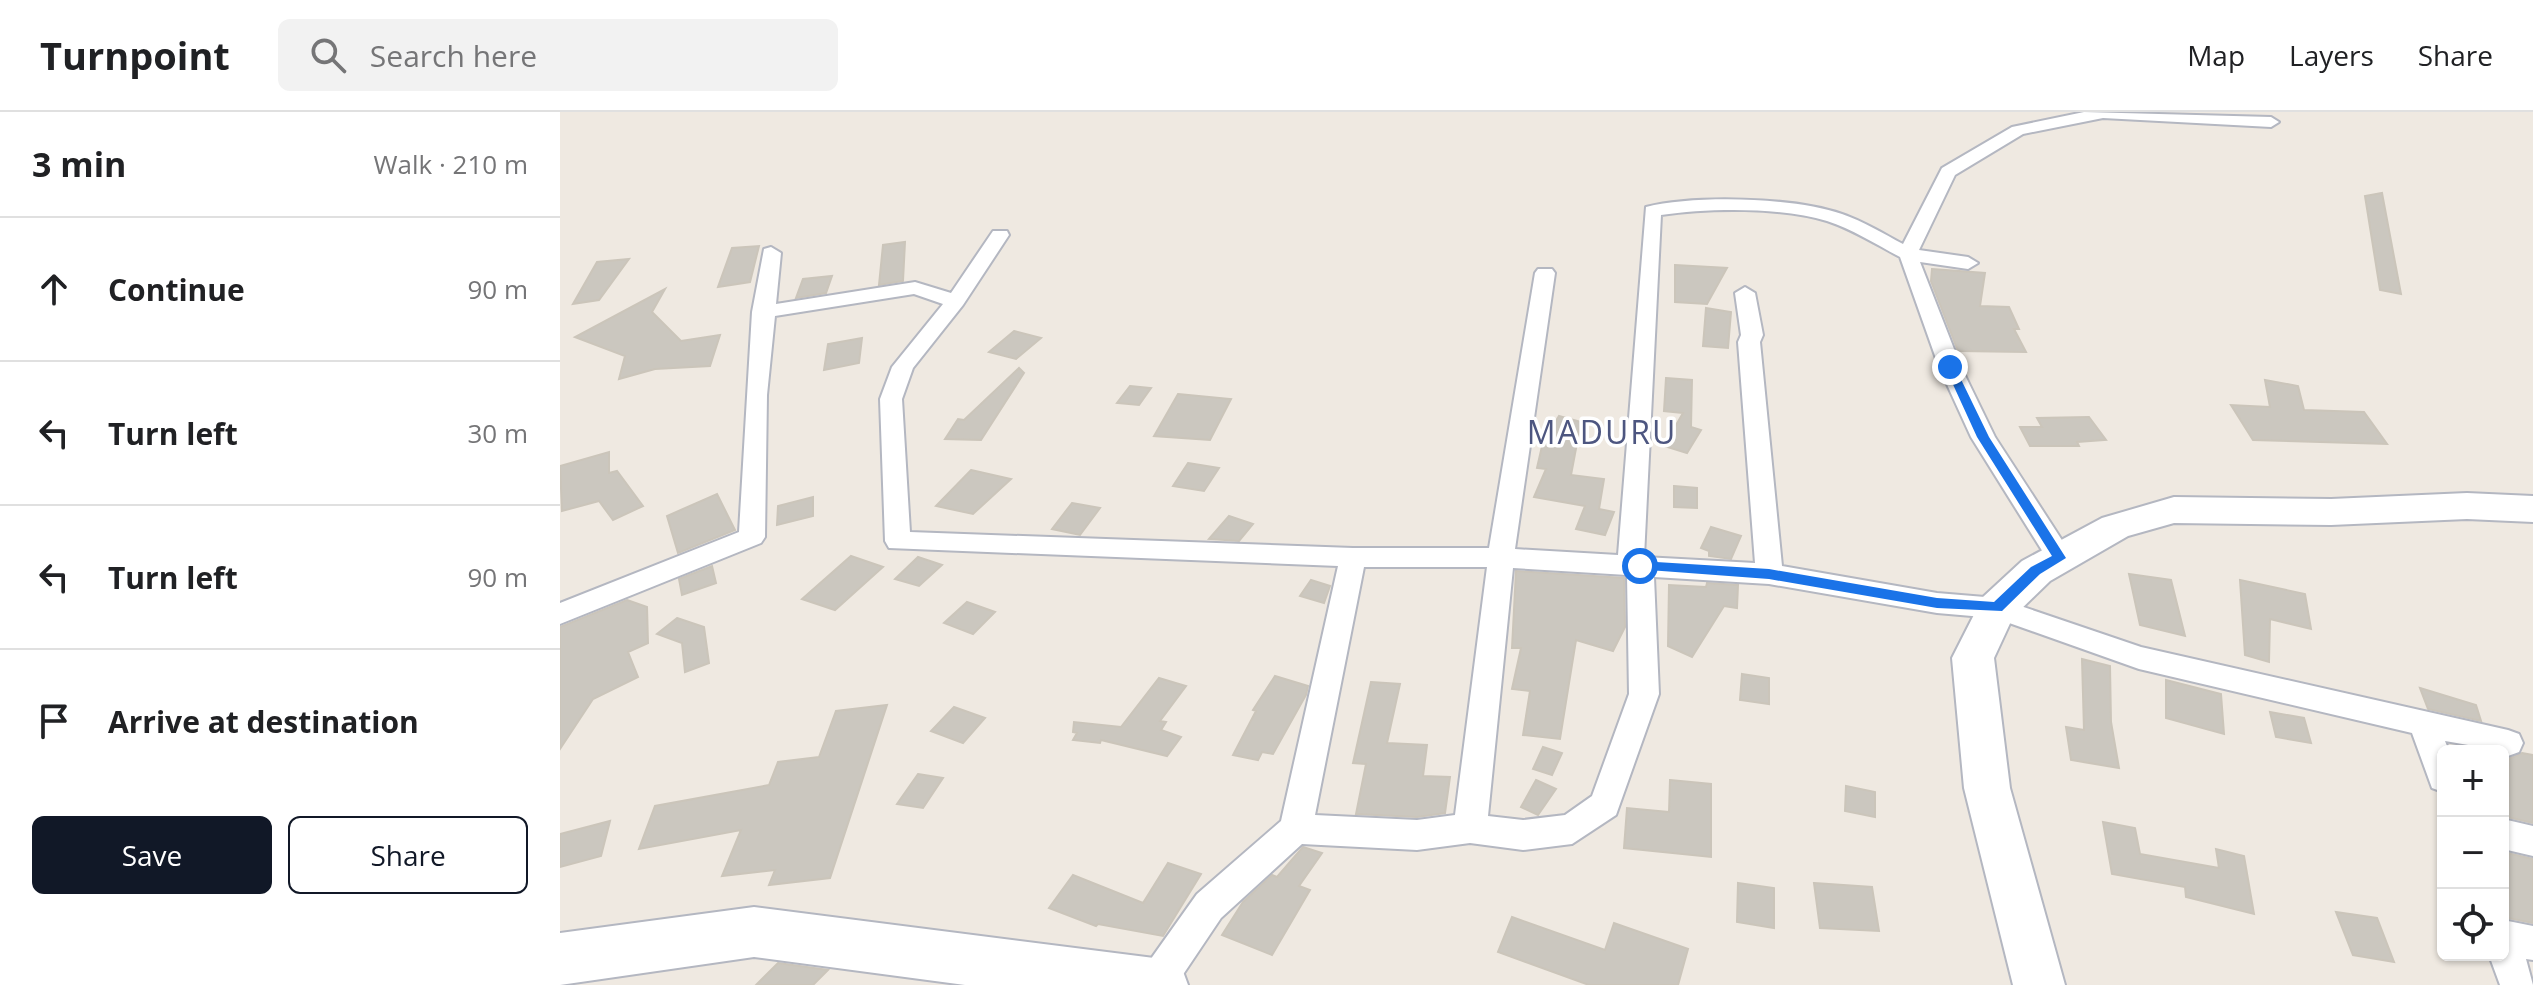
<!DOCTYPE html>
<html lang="en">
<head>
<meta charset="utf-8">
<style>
	body { margin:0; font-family:"Open Sans",sans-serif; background:#f2f2f2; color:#202124 }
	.controls { position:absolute; right:24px; bottom:24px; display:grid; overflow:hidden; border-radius:12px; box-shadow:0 2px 6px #0004 }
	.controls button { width:72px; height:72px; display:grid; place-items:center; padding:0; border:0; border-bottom:2px solid #e0e0e0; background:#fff; color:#202124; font:40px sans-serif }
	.stop { position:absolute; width:24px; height:24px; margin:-18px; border:6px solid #1a73e8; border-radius:50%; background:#fff }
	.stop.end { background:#1a73e8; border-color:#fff; box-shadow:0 2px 8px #0008 }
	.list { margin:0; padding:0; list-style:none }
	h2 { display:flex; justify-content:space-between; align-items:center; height:104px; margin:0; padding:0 32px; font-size:34px }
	h2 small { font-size:26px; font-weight:400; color:#757577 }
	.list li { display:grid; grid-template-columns:52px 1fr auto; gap:24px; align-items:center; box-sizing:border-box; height:144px; padding:0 32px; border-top:2px solid #e0e0e0 }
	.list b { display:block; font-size:30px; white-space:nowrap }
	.list em { font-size:26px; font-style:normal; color:#757577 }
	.actions { display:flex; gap:16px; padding:24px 32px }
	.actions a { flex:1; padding:18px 0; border:2px solid #111827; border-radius:12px; text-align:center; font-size:28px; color:#111827 }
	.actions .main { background:#111827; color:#fff }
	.icon { flex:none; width:44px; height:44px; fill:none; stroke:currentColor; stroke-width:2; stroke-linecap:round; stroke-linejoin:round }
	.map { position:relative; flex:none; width:1973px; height:873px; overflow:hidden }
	header { display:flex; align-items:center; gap:48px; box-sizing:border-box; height:112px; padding:0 40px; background:#fff; border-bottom:2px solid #e0e0e0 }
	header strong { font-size:38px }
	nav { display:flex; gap:44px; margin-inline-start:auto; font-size:28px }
	.search { width:560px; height:72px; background:#f2f2f2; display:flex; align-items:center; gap:20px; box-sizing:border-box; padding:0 28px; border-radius:12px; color:#757577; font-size:30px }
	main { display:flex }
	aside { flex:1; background:#fff }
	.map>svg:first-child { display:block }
</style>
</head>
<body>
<header>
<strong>Turnpoint</strong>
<div class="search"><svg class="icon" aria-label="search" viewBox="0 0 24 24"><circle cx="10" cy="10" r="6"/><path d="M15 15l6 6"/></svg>Search here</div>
<nav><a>Map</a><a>Layers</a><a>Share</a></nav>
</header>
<main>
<aside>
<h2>3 min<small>Walk · 210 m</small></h2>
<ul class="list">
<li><svg class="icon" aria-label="ahead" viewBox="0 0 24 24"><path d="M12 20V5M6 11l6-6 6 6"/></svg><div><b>Continue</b></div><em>90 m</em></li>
<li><svg class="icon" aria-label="left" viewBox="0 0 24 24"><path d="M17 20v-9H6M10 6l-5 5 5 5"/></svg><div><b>Turn left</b></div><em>30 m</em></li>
<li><svg class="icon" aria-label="left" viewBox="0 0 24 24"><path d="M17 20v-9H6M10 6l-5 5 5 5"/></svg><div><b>Turn left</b></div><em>90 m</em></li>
<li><svg class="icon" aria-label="arrive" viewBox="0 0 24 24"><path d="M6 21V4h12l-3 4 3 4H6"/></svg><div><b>Arrive at destination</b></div></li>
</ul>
<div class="actions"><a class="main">Save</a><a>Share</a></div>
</aside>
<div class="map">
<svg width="1973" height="873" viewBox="0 0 1973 873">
	<rect width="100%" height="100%" fill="#efe9e1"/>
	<path fill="#cbc7bf" stroke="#cbc5ba" stroke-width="2" d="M1822 81 1841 182 1820 178 1805 84Z
		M345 130 343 169 319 173 323 133Z
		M199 134 190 170 158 175 172 136Z
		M69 147 39 188 13 192 37 150Z
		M1115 153 1167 156 1147 192 1115 190Z
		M1372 157 1425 161 1420 194 1449 195 1459 217H1454L1466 240 1398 239 1371 169Z
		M272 164 266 181 236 186 243 167Z
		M105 177 92 200 121 229 160 223 150 254 95 257 59 267 65 244 15 225Z
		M1146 196 1171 200 1168 236 1143 234Z
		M454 219 481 226 456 247 429 240Z
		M302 226 299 251 264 258 268 232Z
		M459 256 464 261 421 328 385 327 398 307 404 308Z
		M1106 266 1132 268 1131 315 1141 318 1127 341 1104 334 1123 301 1104 299Z
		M1705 268 1738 274 1744 298 1804 300 1827 332 1693 328 1671 293 1710 295Z
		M570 274 591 276 579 293 557 291Z
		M618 282 671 287 650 328 594 324Z
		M999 304 1021 310 1011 363 1044 367 1039 397 1054 400 1045 423 1016 417 1025 394 974 385 986 357 977 356 983 330Z
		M1529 305 1546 328 1517 330 1519 334H1470L1460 315H1482L1477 306Z
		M49 340V361L57 359 83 394 53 408 39 389 2 399 0 354Z
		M628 351 659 356 644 379 613 374Z
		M411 358 451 367 413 402 376 394Z
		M1114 374 1137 376V396L1114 395Z
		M157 382 175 418 118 441 107 404Z
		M253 385V404L217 413 218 394Z
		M512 391 540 396 520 423 492 417Z
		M669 404 693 412 679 429 649 427Z
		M1151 415 1181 424 1171 447 1149 444V439L1141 436Z
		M291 444 323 455 275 498 242 487Z
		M358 445 382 453 359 474 335 467Z
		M152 454 156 471 122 483 119 467Z
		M956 459 1064 466 1065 515 1053 539 1016 528 1000 627 963 623 970 579 952 577 961 536H952Z
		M1569 462 1611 468 1625 524 1580 513Z
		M751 468 770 474 764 491 740 484Z
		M1680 468 1745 482 1751 517 1710 507 1709 550 1685 543Z
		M1147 471 1178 473 1177 496 1164 494 1132 545 1108 534 1109 473 1146 475Z
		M67 488 87 495 88 531 68 540 78 565 33 587 0 637V515Z
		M407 490 435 500 413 522 384 511Z
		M117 506 144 515 149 551 125 560 122 531 97 522Z
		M1522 547 1550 554 1551 610 1559 656 1511 648 1506 615 1524 618Z
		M1182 562 1209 566V592L1180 588Z
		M715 564 748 574 746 583 713 642 702 640 698 648 673 643 696 599 693 598Z
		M599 566 626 574 600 609 606 610 601 618 621 625 607 644 541 628 540 631 513 628 517 621 513 620 514 610 561 615Z
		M1606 568 1661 582 1664 622 1606 606Z
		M811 570 840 572 827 631 867 633 863 664 890 665 885 701 857 705 796 702 806 652 793 651Z
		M1860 576 1916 593 1921 609 1868 597Z
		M327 593 270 766 209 773 215 758 162 764 181 718 79 737 95 694 209 673 218 650 259 645 276 599Z
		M394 595 425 606 403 631 371 619Z
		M1710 600 1744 606 1751 631 1716 625Z
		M983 635 1002 641 992 663 973 657Z
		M1962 641 1973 643V711L1943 704V643L1949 647Z
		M358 662 383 666 363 696 337 692Z
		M976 668 996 677 978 703 961 695Z
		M1110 668 1151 672V745L1064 736 1067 696 1109 700Z
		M1286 674 1315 680V705L1285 699Z
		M50 709 41 744 0 755V722Z
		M1543 710 1575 716 1580 742 1659 756 1656 737 1684 744 1694 802 1626 785 1625 775 1552 762Z
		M743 735 762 741 739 774 750 778 712 843 662 823 683 790 712 763 717 765Z
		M1943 740 1973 747V811L1943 805Z
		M608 751 641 762 603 824 538 812 536 814 489 796 513 763 583 791Z
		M1178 771 1214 776V816L1177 810Z
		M1254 771 1312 775 1319 819 1260 816Z
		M1776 800 1817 806 1834 850 1793 843Z
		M952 805 1045 838 1054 811 1128 837 1118 873H1029L938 840Z
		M218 851 268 858 253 873H196Z"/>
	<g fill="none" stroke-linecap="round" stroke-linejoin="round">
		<g stroke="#b4b7c1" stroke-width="4">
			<path id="minor" d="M1524 0 1711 5 1719 10 1711 15 1543 6 1463 22 1395 63 1359 138 1408 145 1418 151 1408 157 1360 150 1401 255 1435 325 1509 439 1513 446 1509 453H1491L1411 325 1379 255 1340 145C1317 133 1292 117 1267 109 1221 95 1149 96 1101 103L1084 445 1195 451 1178 230 1181 223 1175 181 1185 175 1195 181 1203 223 1200 230 1222 454 1377 481 1437 486 1581 535 1948 618 1959 622 1963 631 1959 640 1948 644 1943 639 1885 629 1889 639H1883V680L1872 676 1852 621 1579 557 1435 506 1377 501 1209 472 1094 465 1099 582 1056 703 1012 732 963 738 910 731 857 738 742 732 661 806 616 873H579L583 858 637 782 721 709 778 454 329 436 325 429 320 287 332 255 383 192 354 182 215 204 207 283 205 425 201 431 0 512V491L179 420 192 200 204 137 211 135 221 141 216 192 355 170 391 181 433 119H447L449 123 403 193 353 256 342 287 350 420 793 436H929L975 161 978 157H992L995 161 955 437 1058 443 1086 95C1135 83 1234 85 1282 102 1303 109 1324 122 1343 132L1382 56 1452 15ZM804 455H927L895 703 857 708 755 703ZM953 456 1067 463 1069 582 1032 684 1005 703 963 708 928 704Z
				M1943 707 1973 714V744L1943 737Z
				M1943 808 1973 814V848L1966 847 1973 873H1940L1929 843H1943Z"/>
		</g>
		<g stroke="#b4b7c1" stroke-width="4">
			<path id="secondary" d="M1907 381 1973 384V410L1907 407 1771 413 1614 411 1568 424 1490 469 1453 505 1434 546 1450 676 1505 873H1453L1404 676 1392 546 1423 485 1462 449 1542 406 1614 385 1771 387Z
				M194 795 602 847 621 854 628 873H405L194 845 0 873V821Z"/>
		</g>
		<use href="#minor" fill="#fff" fill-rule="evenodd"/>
		<use href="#secondary" fill="#fff" fill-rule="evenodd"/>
	</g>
	<path fill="#1a73e8" d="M1390 252 1395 255 1429 325 1506 446 1480 462 1442 499 1377 496 1209 467 1075 457 1073 454 1080 449 1209 457 1377 486 1434 490 1471 455 1492 444 1417 325 1385 255Z"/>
	<g text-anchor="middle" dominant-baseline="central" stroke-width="7" stroke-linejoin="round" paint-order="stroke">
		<g font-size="32" letter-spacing="2" fill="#4d5680" stroke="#fff">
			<text x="1042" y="319">MADURU</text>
		</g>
	</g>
</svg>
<div class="controls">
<button>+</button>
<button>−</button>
<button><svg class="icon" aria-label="locate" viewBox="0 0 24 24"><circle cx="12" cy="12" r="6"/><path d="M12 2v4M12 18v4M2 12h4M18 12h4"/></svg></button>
</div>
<div class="stop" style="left:1080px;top:454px"></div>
<div class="stop end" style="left:1390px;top:255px"></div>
</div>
</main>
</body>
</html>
